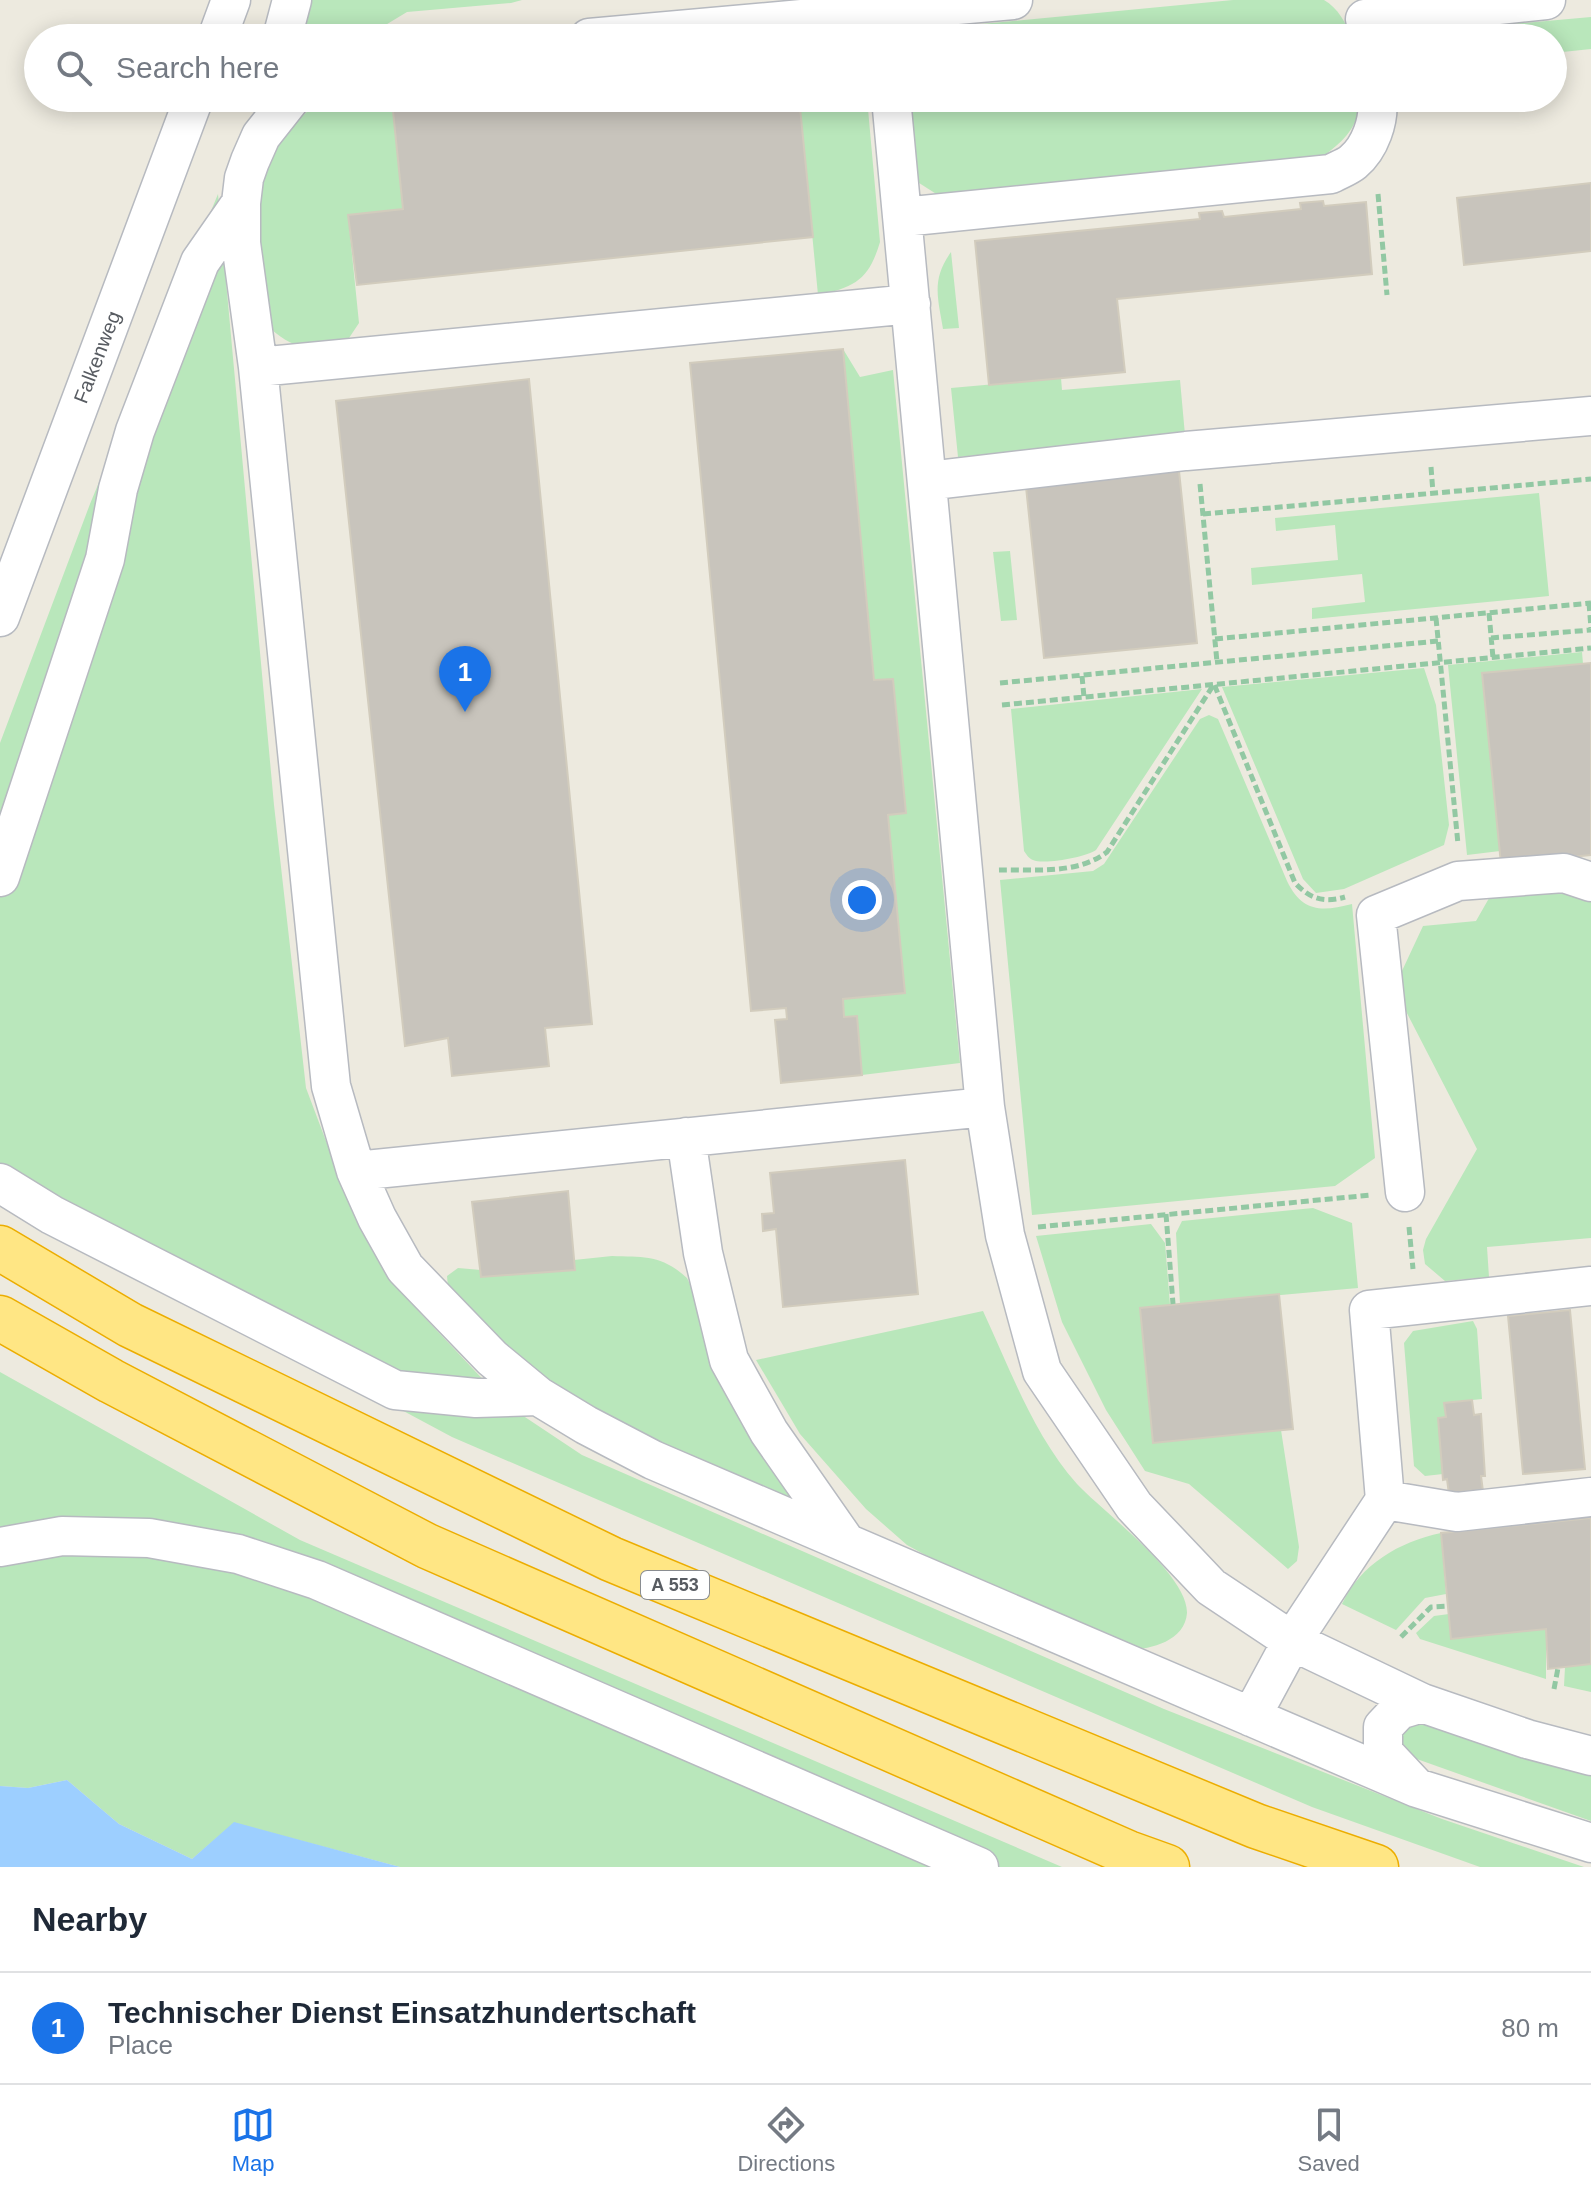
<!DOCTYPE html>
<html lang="en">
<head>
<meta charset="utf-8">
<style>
	body { margin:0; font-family:Arial,sans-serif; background:#f6f6f7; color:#1f2937 }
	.you { position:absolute; left:862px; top:900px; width:28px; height:28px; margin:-20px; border:6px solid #fff; border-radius:50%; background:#1a73e8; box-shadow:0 0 0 12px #1a73e833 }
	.badge { display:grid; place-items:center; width:52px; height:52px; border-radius:50%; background:#1a73e8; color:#fff; font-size:26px; font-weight:700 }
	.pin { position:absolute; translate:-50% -66px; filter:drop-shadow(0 2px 4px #0008) }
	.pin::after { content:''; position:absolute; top:42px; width:28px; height:24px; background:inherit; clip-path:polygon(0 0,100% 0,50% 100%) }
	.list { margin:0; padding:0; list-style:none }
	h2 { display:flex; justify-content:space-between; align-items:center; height:104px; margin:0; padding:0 32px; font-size:34px }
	h2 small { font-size:26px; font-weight:400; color:#747a83 }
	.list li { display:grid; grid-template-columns:52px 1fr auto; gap:24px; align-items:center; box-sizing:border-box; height:112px; padding:0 32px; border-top:2px solid #e0e1e3 }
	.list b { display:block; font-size:30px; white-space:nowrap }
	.list p { margin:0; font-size:26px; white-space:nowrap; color:#747a83 }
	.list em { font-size:26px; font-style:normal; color:#747a83 }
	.icon { flex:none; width:44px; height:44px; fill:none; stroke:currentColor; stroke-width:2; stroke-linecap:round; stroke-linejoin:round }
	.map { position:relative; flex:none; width:1591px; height:1867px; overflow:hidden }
	.search { position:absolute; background:#fff; box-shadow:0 4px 20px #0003; left:24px; right:24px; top:24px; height:88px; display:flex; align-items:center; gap:20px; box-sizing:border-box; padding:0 28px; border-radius:44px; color:#747a83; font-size:30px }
	.sheet { height:216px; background:#fff }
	nav { display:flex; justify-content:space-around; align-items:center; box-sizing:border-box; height:112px; border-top:2px solid #e0e1e3; background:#fff; font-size:22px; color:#747a83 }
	nav a { display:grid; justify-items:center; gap:4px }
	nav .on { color:#1a73e8 }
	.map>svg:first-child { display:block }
</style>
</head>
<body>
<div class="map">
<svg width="1591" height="1867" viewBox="0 0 1591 1867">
	<rect width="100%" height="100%" fill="#edeadf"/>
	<path fill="#b9e7bb" d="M293 0H522L511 3 407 12 364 38H279Z
		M1233 0H1324C1338 8 1346 23 1352 38H913L929 29Z
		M1591 17V49L1553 53V38H1411L1423 32Z
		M325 98H392L403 209 348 215 359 323 349 338C314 346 299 355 270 328 260 231 231 164 325 98Z
		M799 98H867L880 242C869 279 856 287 818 295Z
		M909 98H1359C1361 124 1345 140 1325 155L941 197 916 181Z
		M218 194 274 805 306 1088 349 1202 410 1302 507 1405 582 1455 1164 1709 1442 1819 1584 1867H1480L1312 1807 452 1437 0 1195V743L90 504Z
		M951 252 959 328 943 329C938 298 931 280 951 252Z
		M843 349 860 377 893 370 960 1063 862 1075 857 1016 844 1017 843 999 905 993 888 815 906 813 893 679 874 680Z
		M1061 378 1062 390 1180 380 1185 435 958 457 951 388Z
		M1539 493 1549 596 1312 619V608L1365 602 1362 574 1252 585 1251 568 1338 560 1335 525 1276 531 1275 518Z
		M1010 551 1017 620 1001 621 993 552Z
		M1582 652 1583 664 1483 674 1500 851 1467 855 1448 665Z
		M1424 668 1436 705 1449 825 1444 845 1344 889 1316 893 1303 879 1222 687Z
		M1202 689 1096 850C1087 857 1044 865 1033 860 1028 858 1027 855 1024 851L1011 709Z
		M1209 715 1218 719 1287 881C1302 912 1321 912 1352 904L1375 1158 1335 1186 1032 1215 1000 880 1093 871 1104 864 1200 719Z
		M1559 887 1591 902V1238L1487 1247 1489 1277 1445 1281 1425 1264 1423 1250 1426 1239 1477 1149 1394 988 1423 926 1476 921 1492 893Z
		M1313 1208 1352 1223 1358 1288 1180 1304 1176 1233 1182 1221Z
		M1151 1224 1165 1243 1170 1305 1140 1308 1153 1442 1281 1430 1299 1547 1297 1561 1288 1569 1189 1484 1145 1471 1106 1410 1062 1322 1036 1236Z
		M612 1256C644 1257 662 1255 687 1278L794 1500 682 1453 609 1417 551 1382 507 1350 448 1287 447 1276 458 1268 481 1270 482 1277 575 1270 574 1260Z
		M983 1311C1011 1371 1033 1434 1077 1484 1103 1512 1188 1574 1187 1613 1185 1641 1151 1649 1130 1650L962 1575 907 1545 866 1509 800 1434 756 1360Z
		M1473 1321 1477 1329 1482 1399 1444 1403 1446 1417 1438 1418 1443 1474 1425 1476 1414 1466 1404 1343 1413 1331Z
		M0 1372 300 1540 1062 1867H400L234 1823 192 1859 119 1824 67 1780 28 1788 0 1786Z
		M1441 1533 1446 1594 1425 1598 1396 1630 1342 1604C1361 1564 1399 1542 1441 1533Z
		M1449 1614 1451 1639 1546 1629V1679L1420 1639 1416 1633 1434 1616Z
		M1591 1664V1692L1564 1686 1565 1667Z
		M1417 1722 1493 1747 1591 1772V1821L1414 1758 1402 1747 1399 1737 1407 1725Z"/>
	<path fill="#9dcfff" d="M67 1780 119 1824 192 1859 234 1822 400 1867H0V1786L28 1788Z"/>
	<path fill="#c8c4bc" stroke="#d2ccbd" stroke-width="2" d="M431 98H799L813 237 357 285 348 215 403 209 392 101Z
		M1591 183V251L1464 265 1457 198Z
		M1323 201 1324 206 1366 202 1372 274 1117 299 1125 372 989 385 975 241 1200 219 1199 213 1222 211 1224 217 1301 209 1300 203Z
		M843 349 874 680 893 679 906 813 888 815 905 993 843 999 844 1017 857 1016 862 1075 781 1083 775 1020 787 1019 786 1008 751 1011 690 363Z
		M529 379 592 1024 545 1028 549 1066 452 1076 448 1038 405 1046 336 401Z
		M1179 471 1197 643 1044 658 1026 487Z
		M1591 663V855L1501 864 1482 673Z
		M905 1160 918 1294 783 1307 776 1229 763 1231 762 1214 774 1213 770 1173Z
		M568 1191 575 1270 481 1277 472 1202Z
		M1279 1294 1293 1429 1153 1443 1140 1308Z
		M1570 1310 1585 1469 1523 1474 1508 1316Z
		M1472 1400 1474 1415 1481 1414 1485 1476H1481L1484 1499 1450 1502 1447 1479 1443 1480 1438 1418 1446 1417 1444 1403Z
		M1591 1518V1664L1548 1669 1546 1629 1451 1639 1441 1533Z"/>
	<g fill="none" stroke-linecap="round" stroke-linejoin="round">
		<g stroke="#b7bac0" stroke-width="41">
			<path id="minor" d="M1365 19 1546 0
				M217 38 231 0
				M282 38 292 0
				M589 38 1013 0
				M291 98 261 136 250 161 244 178 241 203V243L258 367 331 1086 356 1171 377 1218 405 1268 492 1358 538 1396 586 1425 653 1460 1417 1788 1591 1843
				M891 98 985 1107 1005 1235 1042 1371 1134 1506 1211 1587 1292 1641 1422 1703 1527 1739 1591 1756
				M903 217 1331 174C1338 170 1347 167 1353 162 1370 148 1380 120 1377 98
				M258 367 911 304
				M927 481 1186 451 1591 416
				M0 617 194 98
				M0 877 105 559 118 489 135 431 200 262 241 203
				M686 1137 703 1253 729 1360 769 1432 845 1541
				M356 1171 985 1107
				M0 1183 52 1215 395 1390 476 1398 538 1396
				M1405 1192 1376 915 1458 881 1564 873 1591 882
				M1385 1500 1457 1512 1591 1497
				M0 1547 62 1536 149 1538 238 1554 317 1580 979 1867
				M1251 1717 1292 1641 1385 1500 1369 1310 1591 1286
				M1414 1785 1383 1752V1727L1399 1710 1422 1703"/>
		</g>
		<g stroke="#ecad00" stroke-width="47">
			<path id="highway" d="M0 1248 130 1325 611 1559 1256 1826 1376 1867
				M0 1318 111 1381 427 1546 1128 1853 1167 1867"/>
		</g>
		<path stroke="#92c8a3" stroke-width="5" stroke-dasharray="8 4" stroke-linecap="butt" d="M1378 194 1387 295
			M1431 467 1433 493
			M1200 484 1217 662
			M1203 514 1591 479
			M1589 603 1591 628
			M1489 613 1493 658
			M1436 618 1458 844
			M1491 638 1591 630
			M1215 639 1591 603
			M1082 676 1084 697
			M1000 683 1438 641
			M1002 705 1591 648
			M999 870C1035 869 1077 875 1107 852L1214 684 1295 883C1310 899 1324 903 1345 897
			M1166 1214 1173 1304
			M1038 1227 1371 1195
			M1409 1227 1413 1269
			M1401 1637 1431 1607 1448 1606
			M1554 1689 1558 1668"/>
		<use href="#minor" stroke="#fff" stroke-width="38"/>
		<use href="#highway" stroke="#ffe684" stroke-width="44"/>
	</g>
	<g text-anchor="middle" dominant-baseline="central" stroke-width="7" stroke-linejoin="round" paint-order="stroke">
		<rect fill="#fff" stroke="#8a8d91" stroke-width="2" x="641" y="1571" width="68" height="28" rx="6"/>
		<g font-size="18" font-weight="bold" fill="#585c62">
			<text x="675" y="1585">A 553</text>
		</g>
		<g font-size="20" fill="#585c62" stroke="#fff">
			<text transform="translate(97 357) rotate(-69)">Falkenweg</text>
		</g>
	</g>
</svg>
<div class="you"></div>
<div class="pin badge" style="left:465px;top:712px">1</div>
<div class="search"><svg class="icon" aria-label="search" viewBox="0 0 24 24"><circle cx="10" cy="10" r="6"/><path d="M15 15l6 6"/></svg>Search here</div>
</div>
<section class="sheet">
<h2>Nearby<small></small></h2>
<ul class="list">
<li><span class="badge">1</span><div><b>Technischer Dienst Einsatzhundertschaft</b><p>Place</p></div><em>80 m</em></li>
</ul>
</section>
<nav>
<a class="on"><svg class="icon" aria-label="map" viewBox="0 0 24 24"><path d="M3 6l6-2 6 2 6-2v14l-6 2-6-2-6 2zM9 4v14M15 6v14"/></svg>Map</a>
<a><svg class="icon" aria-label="directions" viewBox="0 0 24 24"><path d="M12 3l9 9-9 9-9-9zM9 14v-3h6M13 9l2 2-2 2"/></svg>Directions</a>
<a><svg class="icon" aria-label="saved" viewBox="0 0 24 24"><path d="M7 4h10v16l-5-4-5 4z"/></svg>Saved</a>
</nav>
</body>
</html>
